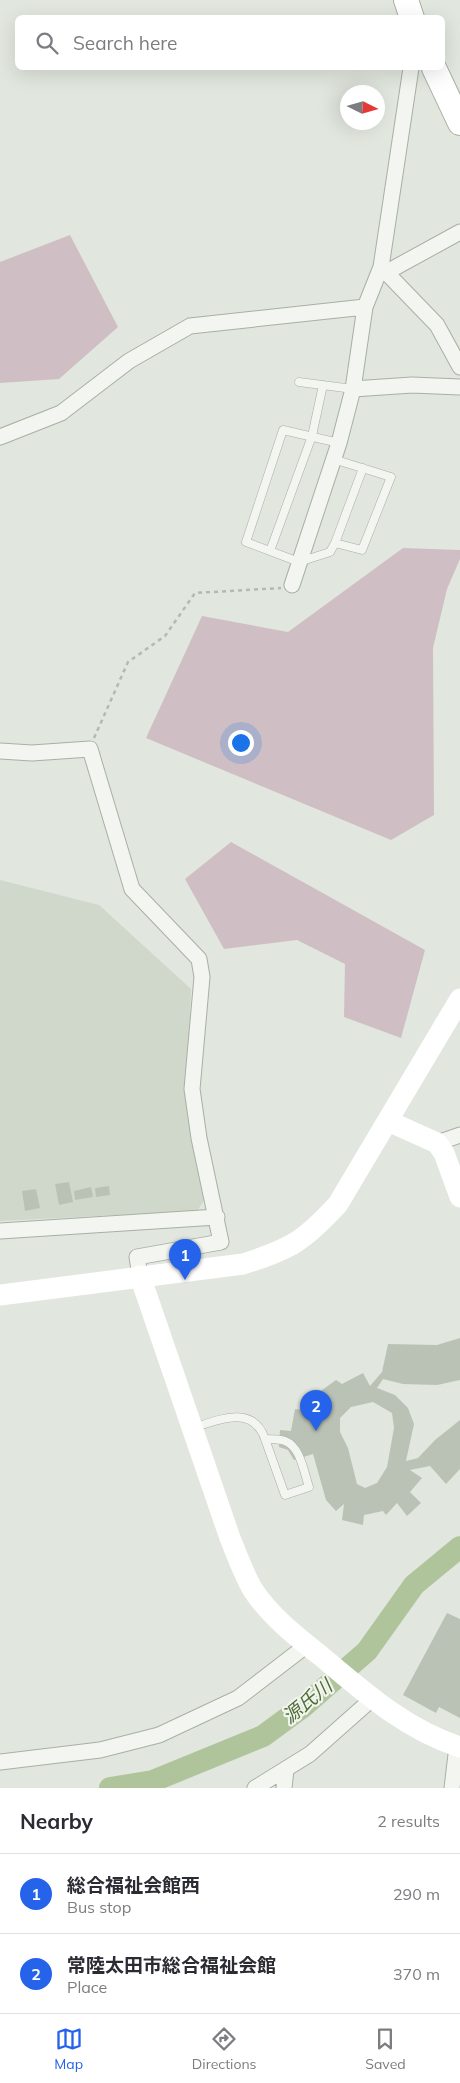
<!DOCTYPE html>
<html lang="en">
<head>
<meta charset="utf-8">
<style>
	body { margin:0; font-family:Mulish,"Noto Sans JP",sans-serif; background:#f2f2f3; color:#2b2b33 }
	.compass { position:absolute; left:340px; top:85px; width:45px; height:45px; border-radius:50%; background:#fff; box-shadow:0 5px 20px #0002; rotate:95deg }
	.you { position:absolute; left:240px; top:742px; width:18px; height:18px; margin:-12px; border:4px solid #fff; border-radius:50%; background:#1a73e8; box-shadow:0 0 0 8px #1a73e833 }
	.badge { display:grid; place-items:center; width:32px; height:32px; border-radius:50%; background:#2563eb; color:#fff; font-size:16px; font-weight:700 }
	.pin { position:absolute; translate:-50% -41px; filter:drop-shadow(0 1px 2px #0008) }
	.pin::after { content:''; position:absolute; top:26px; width:18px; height:15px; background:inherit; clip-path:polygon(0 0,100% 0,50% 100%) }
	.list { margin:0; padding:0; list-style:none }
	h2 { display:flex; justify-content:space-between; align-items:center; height:65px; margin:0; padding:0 20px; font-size:21px }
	h2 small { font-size:16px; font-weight:400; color:#7c7c81 }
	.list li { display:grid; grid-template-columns:32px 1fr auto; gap:15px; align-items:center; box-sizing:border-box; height:80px; padding:0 20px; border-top:1px solid #e1e1e2 }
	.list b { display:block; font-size:19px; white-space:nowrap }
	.list p { margin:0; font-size:16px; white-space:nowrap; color:#7c7c81 }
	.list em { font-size:16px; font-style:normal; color:#7c7c81 }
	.icon { flex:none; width:28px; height:28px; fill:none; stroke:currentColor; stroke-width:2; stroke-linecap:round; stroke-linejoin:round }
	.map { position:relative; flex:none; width:460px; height:1788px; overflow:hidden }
	.search { position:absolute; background:#fff; box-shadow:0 5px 20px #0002; left:15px; right:15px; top:15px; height:55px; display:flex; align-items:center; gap:12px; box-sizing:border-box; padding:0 18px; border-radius:8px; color:#7c7c81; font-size:19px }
	.sheet { height:225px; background:#fff }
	nav { display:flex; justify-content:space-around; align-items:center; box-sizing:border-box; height:70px; border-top:1px solid #e1e1e2; background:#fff; font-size:14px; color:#7c7c81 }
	nav a { display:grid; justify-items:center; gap:2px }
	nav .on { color:#2563eb }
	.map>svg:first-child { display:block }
</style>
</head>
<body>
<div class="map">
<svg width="460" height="1788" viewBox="0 0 460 1788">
	<rect width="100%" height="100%" fill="#e1e6de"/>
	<path fill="#d0d8cc" d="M0 880 99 905 191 989 187 1098 207 1196 197 1211 0 1221Z"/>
	<path fill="#cfbfc4" d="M70 235 118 327 59 379 0 383V262Z
		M403 548 460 550V559L447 589 433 648 434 815 391 840 146 738 202 616 288 632Z
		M231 842 425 950 401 1038 344 1017 345 964 297 940 224 949 185 879Z"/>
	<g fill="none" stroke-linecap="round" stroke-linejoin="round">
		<path stroke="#b0c49b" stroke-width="22" d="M110 1788 153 1781 263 1736 304 1706 367 1651 414 1585 460 1547"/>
	</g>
	<path fill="#bac2b5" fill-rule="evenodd" d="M69 1182 73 1202 59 1205 55 1184Z
		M109 1186 110 1195 96 1197 95 1188Z
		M91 1187 93 1197 75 1200 74 1191Z
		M36 1189 40 1208 25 1211 22 1191Z
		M460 1338V1380L437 1385 403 1384 383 1379 377 1388 395 1395 408 1408 414 1424 406 1461 418 1458 435 1440 460 1420V1469L446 1484 430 1466 410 1470 422 1478 410 1492 421 1503 407 1516 397 1503 386 1515 383 1511 364 1515 363 1525 342 1520 344 1504 336 1511 326 1500 313 1454 294 1460 288 1450 279 1447 280 1430 291 1431 295 1409 303 1410 304 1404 314 1406 320 1402 314 1396 336 1380 342 1384 363 1373 370 1386 382 1372 388 1344 437 1345ZM373 1402 392 1413 394 1428 387 1467 377 1483 365 1488 357 1484 348 1448 340 1432V1418L351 1407Z
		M447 1613 460 1619V1718L439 1707 436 1713 403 1695Z"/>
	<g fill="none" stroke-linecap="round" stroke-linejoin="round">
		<g stroke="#a8b0a4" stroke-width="9">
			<path id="lane" d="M299 382 353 389
				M333 459 391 477 362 550 335 543 330 552 299 562 246 542 283 430 339 443
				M335 543 363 468
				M270 551 312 436 323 385
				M193 1428C218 1420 253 1404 265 1439L285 1495 309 1487C304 1473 301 1447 285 1441 280 1439 272 1439 265 1439"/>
		</g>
		<g stroke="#a8b0a4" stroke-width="17">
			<path id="street" d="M381 267 437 325 460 367
				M387 272 460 232
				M353 389 412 385 460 387
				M0 437 61 413 129 361 190 326 365 307
				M292 585 339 443 353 389 365 307 381 267 411 68
				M0 751 32 753 90 749 132 889 199 959 202 977 192 1089 199 1138 221 1242 137 1257 140 1276
				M437 1143 460 1135
				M0 1231 217 1217
				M0 1762 100 1750 159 1735 238 1698 307 1645
				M255 1788 310 1754 372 1699
				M284 1788 286 1770
				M452 1788 457 1746"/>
		</g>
		<g stroke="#a6b19e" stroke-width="26">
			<path id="primary" d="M406 0 412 18
				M434 68 460 123"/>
		</g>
		<path stroke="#b4bab0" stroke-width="2.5" stroke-dasharray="4 4" stroke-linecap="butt" d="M94 738 128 662 165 636 195 593 281 588"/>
		<use href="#lane" stroke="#f2f5f0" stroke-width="8"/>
		<use href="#street" stroke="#f2f5f0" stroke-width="15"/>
		<path stroke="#fff" stroke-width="21" d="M388 1121 437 1143 444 1153 460 1197
			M140 1276 230 1538C237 1555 243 1573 253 1590 270 1616 297 1637 321 1656 364 1692 405 1729 460 1747
			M0 1295 243 1264C291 1249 304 1241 338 1204L460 999"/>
		<use href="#primary" stroke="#fff" stroke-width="24"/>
	</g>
	<g text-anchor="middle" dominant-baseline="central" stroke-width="4.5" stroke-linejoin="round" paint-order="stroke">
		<g font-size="19" font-style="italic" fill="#4f6c36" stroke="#f0f4ed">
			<text transform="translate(307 1701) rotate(-39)">源氏川</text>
		</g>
	</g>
</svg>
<svg class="compass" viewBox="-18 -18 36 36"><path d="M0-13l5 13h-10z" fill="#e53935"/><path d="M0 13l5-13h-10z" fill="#7c7c81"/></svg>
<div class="you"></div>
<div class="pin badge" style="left:185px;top:1280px">1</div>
<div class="pin badge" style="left:316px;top:1431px">2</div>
<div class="search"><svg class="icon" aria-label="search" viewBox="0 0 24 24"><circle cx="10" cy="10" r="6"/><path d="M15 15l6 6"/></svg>Search here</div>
</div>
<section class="sheet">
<h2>Nearby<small>2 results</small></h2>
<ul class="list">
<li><span class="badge">1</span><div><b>総合福祉会館西</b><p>Bus stop</p></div><em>290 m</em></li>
<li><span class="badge">2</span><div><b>常陸太田市総合福祉会館</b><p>Place</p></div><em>370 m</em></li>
</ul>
</section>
<nav>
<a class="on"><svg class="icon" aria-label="map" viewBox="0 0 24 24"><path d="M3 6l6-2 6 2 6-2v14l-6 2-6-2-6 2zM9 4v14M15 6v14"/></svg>Map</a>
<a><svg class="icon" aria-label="directions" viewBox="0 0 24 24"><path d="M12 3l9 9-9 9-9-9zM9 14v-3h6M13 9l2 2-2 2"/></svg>Directions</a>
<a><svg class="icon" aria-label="saved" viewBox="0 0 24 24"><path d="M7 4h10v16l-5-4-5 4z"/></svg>Saved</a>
</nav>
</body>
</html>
